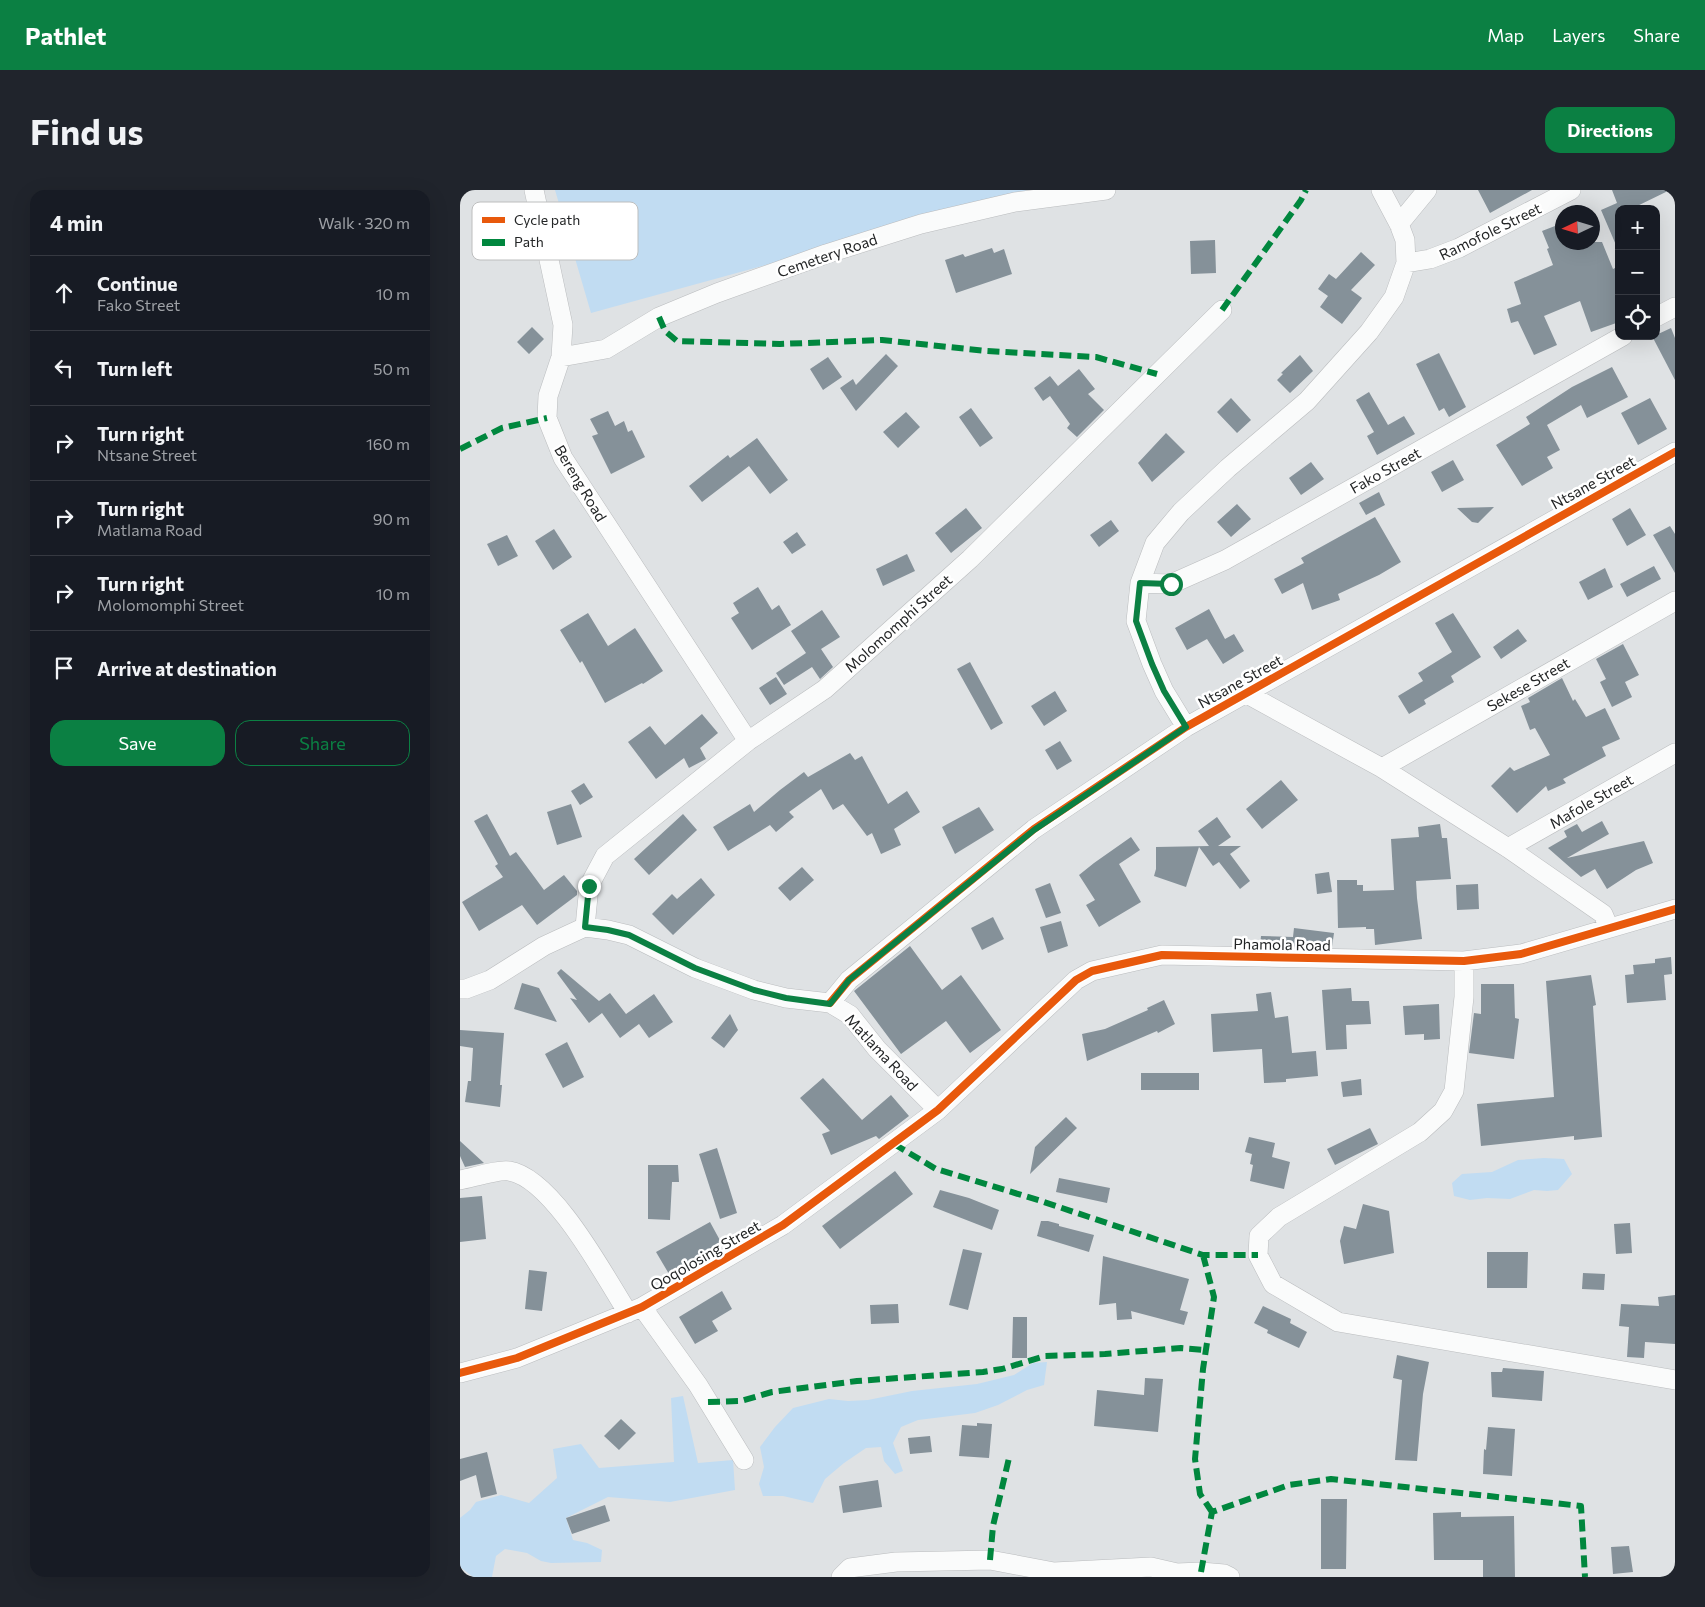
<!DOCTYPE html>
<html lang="en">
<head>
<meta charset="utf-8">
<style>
	body { margin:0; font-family:Commissioner,sans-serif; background:#20242c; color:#f1f3f6 }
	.controls { position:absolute; right:15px; top:15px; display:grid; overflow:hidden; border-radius:10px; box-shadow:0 5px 20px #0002 }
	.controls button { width:45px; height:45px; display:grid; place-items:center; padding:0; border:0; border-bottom:1px solid #363941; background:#171b24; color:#f1f3f6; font:25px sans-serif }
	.compass { position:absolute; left:1095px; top:15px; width:45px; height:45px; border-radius:50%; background:#171b24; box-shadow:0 5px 20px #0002; rotate:266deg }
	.stop { position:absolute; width:15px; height:15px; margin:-11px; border:4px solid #0b8043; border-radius:50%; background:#fff }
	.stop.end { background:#0b8043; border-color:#fff; box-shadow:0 1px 5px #0008 }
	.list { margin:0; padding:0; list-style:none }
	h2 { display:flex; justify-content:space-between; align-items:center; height:65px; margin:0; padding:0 20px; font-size:21px }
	h2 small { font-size:16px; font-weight:400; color:#9ea1a6 }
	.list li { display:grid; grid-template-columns:32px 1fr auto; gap:15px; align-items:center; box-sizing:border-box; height:75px; padding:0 20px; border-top:1px solid #363941 }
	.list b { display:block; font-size:19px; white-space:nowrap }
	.list p { margin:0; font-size:16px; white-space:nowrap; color:#9ea1a6 }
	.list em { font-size:16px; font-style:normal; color:#9ea1a6 }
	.actions { display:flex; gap:10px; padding:15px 20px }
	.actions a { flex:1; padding:11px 0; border:1px solid #0b8043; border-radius:15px; text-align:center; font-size:18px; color:#0b8043 }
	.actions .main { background:#0b8043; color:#fff }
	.icon { flex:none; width:28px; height:28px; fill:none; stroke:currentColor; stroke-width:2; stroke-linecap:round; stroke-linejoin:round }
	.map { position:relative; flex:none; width:1215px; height:1387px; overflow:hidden; border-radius:15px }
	header { display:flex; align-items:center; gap:30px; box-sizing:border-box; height:70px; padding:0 25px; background:#0b8043; color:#fff }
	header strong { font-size:24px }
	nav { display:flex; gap:28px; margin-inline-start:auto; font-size:18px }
	.intro { display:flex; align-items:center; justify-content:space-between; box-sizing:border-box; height:120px; padding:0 30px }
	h1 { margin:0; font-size:35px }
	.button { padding:12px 22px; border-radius:15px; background:#0b8043; color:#fff; font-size:18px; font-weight:700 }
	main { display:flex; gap:30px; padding:0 30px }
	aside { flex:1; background:#171b24; border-radius:15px; box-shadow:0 5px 20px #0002 }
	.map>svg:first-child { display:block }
</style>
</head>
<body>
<header>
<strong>Pathlet</strong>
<nav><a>Map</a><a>Layers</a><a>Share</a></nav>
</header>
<div class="intro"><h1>Find us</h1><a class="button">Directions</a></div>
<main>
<aside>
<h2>4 min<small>Walk · 320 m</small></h2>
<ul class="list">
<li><svg class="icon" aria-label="ahead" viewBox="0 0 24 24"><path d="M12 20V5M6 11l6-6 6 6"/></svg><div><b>Continue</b><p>Fako Street</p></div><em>10 m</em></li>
<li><svg class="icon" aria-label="left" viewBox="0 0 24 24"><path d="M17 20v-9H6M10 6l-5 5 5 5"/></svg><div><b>Turn left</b></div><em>50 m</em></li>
<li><svg class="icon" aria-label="right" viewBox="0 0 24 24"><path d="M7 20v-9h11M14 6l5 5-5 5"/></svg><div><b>Turn right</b><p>Ntsane Street</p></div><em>160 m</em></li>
<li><svg class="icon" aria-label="right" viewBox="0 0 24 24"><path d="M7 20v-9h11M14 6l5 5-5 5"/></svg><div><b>Turn right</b><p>Matlama Road</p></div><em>90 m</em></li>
<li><svg class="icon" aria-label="right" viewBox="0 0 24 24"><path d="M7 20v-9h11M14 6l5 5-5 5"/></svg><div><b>Turn right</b><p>Molomomphi Street</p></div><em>10 m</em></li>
<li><svg class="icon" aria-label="arrive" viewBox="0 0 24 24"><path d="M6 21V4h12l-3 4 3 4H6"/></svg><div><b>Arrive at destination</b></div></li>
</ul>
<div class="actions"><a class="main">Save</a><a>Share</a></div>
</aside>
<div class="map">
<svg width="1215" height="1387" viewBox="0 0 1215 1387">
	<rect width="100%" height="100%" fill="#dfe2e4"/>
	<path fill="#c1dcf2" d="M95 0H568L469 24 364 59 131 123Z
		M1084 968 1104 969 1112 984 1098 1000 1087 1001 1074 1000 1050 1009 1027 1008 1010 1010 994 1006 992 993 1002 984 1032 982 1058 970Z
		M587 1172 584 1195 567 1200 538 1215 515 1223 458 1230 441 1237 433 1253 443 1281 435 1284 424 1271 421 1257 406 1258 384 1273 365 1289 353 1313 323 1306H303L299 1294 304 1277 300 1257 315 1237 333 1218 369 1209 388 1211 408 1210 452 1201 517 1194 554 1185 573 1173Z
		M223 1206 238 1273 273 1270 275 1300 210 1312 148 1307 106 1328 113 1350 127 1353 142 1360 141 1372 91 1373 81 1371 67 1363 45 1359 36 1366 32 1387H13L0 1377V1328L10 1320 16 1312 41 1305 69 1313 97 1288 93 1259 121 1254 139 1278 214 1272 211 1208Z"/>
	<path fill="#859199" d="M1018 0H1072L1030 23Z
		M1152 0H1210L1171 19H1160L1159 16V62L1141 20 1157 13Z
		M1095 36 1102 52H1142L1153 79 1159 76V132L1131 142 1120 111 1084 126 1097 155 1074 165 1058 131 1051 133 1047 119 1061 114 1054 92 1093 75 1087 59 1089 58 1082 41Z
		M755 50 756 83 731 84 730 51Z
		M532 58 534 63 544 59 552 84 496 103 485 70 503 64 505 67Z
		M901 62 915 75 891 100 902 108 882 134 860 117 868 106 858 99 869 84 876 89Z
		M72 137 84 149 69 164 57 152Z
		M1211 138 1215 148V190L1192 146H1196V145Z
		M979 163 1006 217 989 227 984 218 979 221 956 174Z
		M426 164 438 176 396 221 380 198 393 189 396 195Z
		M840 165 853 181 830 203 817 190 823 184 821 183Z
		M368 167 382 187 363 200 350 179Z
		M1152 177 1168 207 1127 228 1121 215 1087 235 1100 260 1087 267 1093 278 1062 296 1036 255 1070 234 1066 227 1112 197Z
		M619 179 635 199 628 204 644 220 617 247 607 238 610 234 590 206 583 211 574 198 590 186 598 196Z
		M909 202 928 235 944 226 955 244 917 265 907 246 914 242 896 210Z
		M771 208 791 230 777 243 757 222Z
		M1190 208 1207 239 1178 255 1161 223Z
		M511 218 533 248 520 257 499 227Z
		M148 221 155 236 164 231 168 242 172 240 185 267 151 284 132 246 138 244 130 229Z
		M446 222 460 237 438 258 423 242Z
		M706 243 725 262 692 292 678 273Z
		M297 248 328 290 310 304 289 276 242 312 229 296 268 265 270 268Z
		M993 270 1004 290 982 302 971 282Z
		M851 272 864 289 841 305 829 288Z
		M919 302 925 315 906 325 899 313Z
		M777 314 791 329 771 347 757 332Z
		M1034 317 1018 333 1012 332 997 318Z
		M506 318 522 338 491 363 475 343Z
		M1170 318 1186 345 1167 356 1152 329Z
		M915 327 941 372 919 385 878 404 880 410 852 420 843 393 822 404 814 389 844 373 841 368Z
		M651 330 659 341 639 357 630 345Z
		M1210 336 1215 344V383L1193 345Z
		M94 339 112 367 93 380 75 351Z
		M337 342 346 355 332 364 323 352Z
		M47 345 58 366 38 376 27 354Z
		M447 364 455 381 423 396 416 379Z
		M1194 376 1201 389 1167 407 1160 394Z
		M1145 378 1153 397 1128 410 1119 392Z
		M298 397 312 420 319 415 331 435 292 460 271 428 279 423 273 413Z
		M749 419 765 449 774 444 784 461 763 474 747 449 727 460 715 438Z
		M362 420 380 447 361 459 373 477 360 489 352 477 324 495 316 483 346 463 331 441Z
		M128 423 148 456 175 438 203 481 183 494 182 493 145 513 122 471 120 473 100 440Z
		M993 423 1021 467 991 486 994 492 964 510 966 514 949 524 938 506 963 491 958 483 992 462 975 433Z
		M1058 439 1067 451 1041 469 1033 457Z
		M1163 454 1179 485 1165 492 1172 507 1152 517 1140 492 1146 489 1136 469Z
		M510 472 543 533 531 540 497 479Z
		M316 487 327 504 310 515 299 498Z
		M1102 488 1113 511 1115 509 1126 527 1145 518 1160 549 1142 557 1146 566 1103 589 1106 593 1088 601 1086 596 1057 623 1031 596 1050 577 1054 581 1090 565 1075 538 1070 540 1061 516 1070 512 1068 508Z
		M595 501 607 521 584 536 571 516Z
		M242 524 258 543 240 558 246 569 229 578 224 568 196 589 168 552 190 536 205 555Z
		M600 551 612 571 597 580 585 560Z
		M390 563 395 570 402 566 428 614 447 601 460 622 434 639 441 655 421 664 412 643 407 646 383 614 373 620 361 599 329 622 334 627 316 642 310 635 268 661 253 637 290 614 294 622 320 600 344 582 348 587Z
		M821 590 838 610 802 639 786 619Z
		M124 593 133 607 120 615 111 601Z
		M111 614 122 647 97 655 87 622Z
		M519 617 534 640 495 664 482 637Z
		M27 624 50 666 56 662 84 700 104 685 117 701V705L77 735 62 715 19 741 2 712 43 687 35 676 38 674 14 631Z
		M223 624 237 640 189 685 174 669Z
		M757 627 771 647 758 656H781L770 664 790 691 780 699 759 672 753 676 739 657 726 697 694 686 696 679V657L749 656 738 641Z
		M1142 631 1149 644 1107 668 1184 651 1193 673 1176 680 1147 699 1135 679 1121 687 1088 658 1107 647 1104 641 1117 634 1122 642Z
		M980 634 982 648H987L991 689 956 691 957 708 962 749 915 755 914 739H906V737L878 738 877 690H897V695H903V701L934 700 931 649 959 647 958 637Z
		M671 647 680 660 659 674 681 712 639 737 626 715 635 710 619 685 634 673Z
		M342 677 354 690 330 711 318 698Z
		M869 682 872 702 857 704 855 684Z
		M241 688 255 705 213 745 192 724 212 704 217 709Z
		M590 693 601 723 586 728 575 699Z
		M1018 694 1019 719 997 720 996 695Z
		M533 727 544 749 522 760 511 738Z
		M601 731 608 756 588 763 580 737Z
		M834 738 874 743 872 757 800 756 801 746 833 747Z
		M450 756 482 800 501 785 541 840 510 863 486 831 441 864 394 801Z
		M1211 767 1212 784 1204 785 1206 810 1167 813 1165 785 1174 784 1173 775 1195 773V769Z
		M101 779 139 811 150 803 166 824 194 804 213 832 189 848 179 834 160 848 142 823 129 833 110 808 117 810 97 783Z
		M1131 785 1136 815 1133 816 1142 947 1114 950V946L1021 956 1017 914 1094 907 1086 791Z
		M62 793 79 798 97 832 54 819Z
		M1021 794H1054L1055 828 1059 829 1054 869 1009 863 1014 823 1021 824Z
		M891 798 892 811H909L911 834 886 835 887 859 866 860 862 800Z
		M811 802 815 828 828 826 832 863 856 861 858 886 826 889V892L804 893 802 859 753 862 751 824 798 821 796 804Z
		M704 810 715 834 698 843 697 841 627 871 622 844 645 839 688 820 687 818Z
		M979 814 980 849 964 850V844L945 845 943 816Z
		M270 824 278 840 264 858 251 848Z
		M0 840 44 843 40 895H42L40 917 5 912 8 891H11L13 858 0 856Z
		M107 852 124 887 103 898 85 864Z
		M681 883H739V900H681Z
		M363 888 402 930 431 905 449 926 419 949 416 946 371 965 362 944 370 941 340 908Z
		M901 889 902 905 883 907 881 892Z
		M606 927 617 938 570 984 575 957Z
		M910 938 918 954 875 975 867 959Z
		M789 947 815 953 812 967 830 972 824 999 790 991 793 975 790 974 792 964 785 962Z
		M0 951 24 973 5 977 0 966Z
		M257 958 277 1023 260 1029 239 964Z
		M188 975H218L219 992H212L210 1030 188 1029Z
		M435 981 453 1004 380 1059 362 1036Z
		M599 988 650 998 647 1013 596 1002Z
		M480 1000 509 1008 539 1020 532 1040 473 1017Z
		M22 1006 26 1049 0 1052V1008Z
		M903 1014 929 1021 934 1063 884 1074 880 1051 884 1036 896 1039Z
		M581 1031H588L599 1034V1036L634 1045 629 1062 577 1046Z
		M250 1032 262 1054 209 1084 196 1062Z
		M1170 1033 1172 1063 1156 1064 1154 1034Z
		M503 1059 522 1063 508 1120 489 1115Z
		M1027 1062H1068L1067 1098H1027Z
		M643 1066 729 1089 720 1120 728 1122 724 1135 671 1121 672 1129 657 1130 656 1113 639 1115Z
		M69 1080 87 1082 82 1121 65 1119Z
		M1123 1083 1145 1084 1144 1100 1122 1099Z
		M262 1101 272 1119 252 1131 258 1141 235 1154 219 1127Z
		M1215 1105V1154L1185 1152 1184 1168 1167 1167 1169 1137 1159 1136 1161 1114 1199 1116 1198 1107Z
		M438 1114 439 1133 411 1134 410 1115Z
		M803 1116 831 1129 830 1133 847 1142 839 1158 807 1143 808 1140 794 1133Z
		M553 1127H567V1168H552Z
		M937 1165 969 1172 963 1204 957 1271 935 1270 942 1190 933 1188Z
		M1043 1178 1084 1181 1082 1211 1032 1207 1031 1182H1042Z
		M685 1188 703 1189 698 1242 634 1236 637 1200 684 1205Z
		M161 1229 176 1243 159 1260 144 1246Z
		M517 1233 532 1234 529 1268 499 1266 502 1235 517 1236Z
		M1028 1237 1055 1239 1052 1286 1023 1284 1024 1259 1026 1260Z
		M470 1246 472 1262 450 1264 448 1248Z
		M27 1262 37 1304 21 1308 16 1285 0 1291V1269Z
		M418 1290 422 1317 383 1323 379 1296Z
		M861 1309H887L886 1379H861Z
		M145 1315 150 1331 112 1344 106 1328Z
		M1001 1322V1327L1054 1326 1055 1387H1023V1370H974L973 1323Z
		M1169 1356 1173 1382 1153 1384 1151 1357Z"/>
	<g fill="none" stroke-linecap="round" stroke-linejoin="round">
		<g stroke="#babcbe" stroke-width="20">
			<path id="minor" d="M74 0 103 135 101 167 88 206 87 228 103 268 288 551
				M939 34 967 0
				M946 73 970 69 999 58 1111 0
				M1196 127 1215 117
				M101 167 146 159 199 127 257 103 366 64 461 34 555 12 646 0
				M680 393 711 394 765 370 1163 146
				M787 504 922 578 1048 658 1143 724 1149 738
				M726 537 704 501 692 474 676 431 680 393 695 353 721 322 768 278 847 211 909 142 934 107 946 73 945 50 939 34 921 0
				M922 578 1215 411
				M1048 658 1215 563
				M125 737 129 696 145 666 288 551 365 499 510 369 762 120
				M1004 771V807L994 901 983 921 960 942 819 1027 799 1046 798 1065 813 1094 878 1132 1215 1190
				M0 799H6L30 790 84 756 125 737 148 740 169 745 235 778 294 800 326 808 370 813 390 825 417 859 478 920
				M370 813 389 790 574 639 726 537 1215 262
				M0 990C11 988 40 979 49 981 93 988 145 1087 168 1123
				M182 1117 238 1195 284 1270
				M0 1183 57 1168 182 1117 323 1035 478 920 616 790 632 781 702 765 1004 771 1061 764 1215 719
				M381 1387 390 1378 436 1372 530 1370 594 1382 691 1377 717 1383 741 1382 764 1384 770 1387"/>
		</g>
		<use href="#minor" stroke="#fafbfb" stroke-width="19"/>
		<path stroke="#00873e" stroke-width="6" stroke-dasharray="12 6" stroke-linecap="butt" d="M762 120 841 10 846 0
			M199 127 205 141 217 151 320 154 422 150 527 161 636 167 697 184
			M0 259 42 238 87 228
			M434 954 476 979 581 1011 743 1065H798
			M743 1065 754 1107 743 1179 735 1269 740 1304 752 1322
			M248 1212 281 1211 312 1202 397 1191 523 1182 542 1179 585 1166 645 1164 721 1158 745 1160
			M530 1370 533 1336 549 1268
			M741 1382 752 1322 829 1295 871 1289 1121 1316 1125 1387"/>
		<g stroke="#fff" stroke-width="11">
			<path id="cycleway" d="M370 813 389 790 574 639 726 537 1215 262
				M0 1183 57 1168 182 1117 323 1035 478 920 616 790 632 781 702 765 1004 771 1061 764 1215 719"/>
		</g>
		<use href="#cycleway" stroke="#e8590c" stroke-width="8"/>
	</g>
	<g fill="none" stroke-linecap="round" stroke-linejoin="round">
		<path stroke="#0b8043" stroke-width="6" d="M129 696 125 737 148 740 169 745 235 778 294 800 326 808 370 814 389 790 574 640 726 537 704 501 692 474 676 431 680 393 711 394"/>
	</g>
	<g text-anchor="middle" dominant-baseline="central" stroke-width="5" stroke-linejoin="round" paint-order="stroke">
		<g font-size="15" fill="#232526" stroke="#fff">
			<text transform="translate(1030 41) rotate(-26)">Ramofole Street</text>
			<text transform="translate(367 65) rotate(-19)">Cemetery Road</text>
			<text transform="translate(925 280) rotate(-29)">Fako Street</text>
			<text transform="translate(1133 292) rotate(-29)">Ntsane Street</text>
			<text transform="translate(121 293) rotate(59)">Bereng Road</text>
			<text transform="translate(438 433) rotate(-42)">Molomomphi Street</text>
			<text transform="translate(780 491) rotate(-29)">Ntsane Street</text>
			<text transform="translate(1068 494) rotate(-30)">Sekese Street</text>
			<text transform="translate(1131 611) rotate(-30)">Mafole Street</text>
			<text transform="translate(822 754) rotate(1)">Phamola Road</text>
			<text transform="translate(422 862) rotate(47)">Matlama Road</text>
			<text transform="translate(245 1065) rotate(-30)">Qoqolosing Street</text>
		</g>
	</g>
	<rect x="12" y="12" width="166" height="58" rx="8" fill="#fff" stroke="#bdbebe" stroke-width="1"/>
	<rect x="22" y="27" width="23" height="6" fill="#e8590c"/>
	<rect x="22" y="49" width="23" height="7" fill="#00873e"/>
	<g font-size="14" fill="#232526">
		<text x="54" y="35">Cycle path</text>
		<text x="54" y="57">Path</text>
	</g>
</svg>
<div class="controls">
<button>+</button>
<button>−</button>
<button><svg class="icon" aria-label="locate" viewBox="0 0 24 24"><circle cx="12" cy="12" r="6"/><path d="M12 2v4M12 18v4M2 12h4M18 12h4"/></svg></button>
</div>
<svg class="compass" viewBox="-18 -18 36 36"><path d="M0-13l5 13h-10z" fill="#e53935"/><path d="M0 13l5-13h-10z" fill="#9ea1a6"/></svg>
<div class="stop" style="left:711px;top:394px"></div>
<div class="stop end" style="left:129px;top:696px"></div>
</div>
</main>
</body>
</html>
